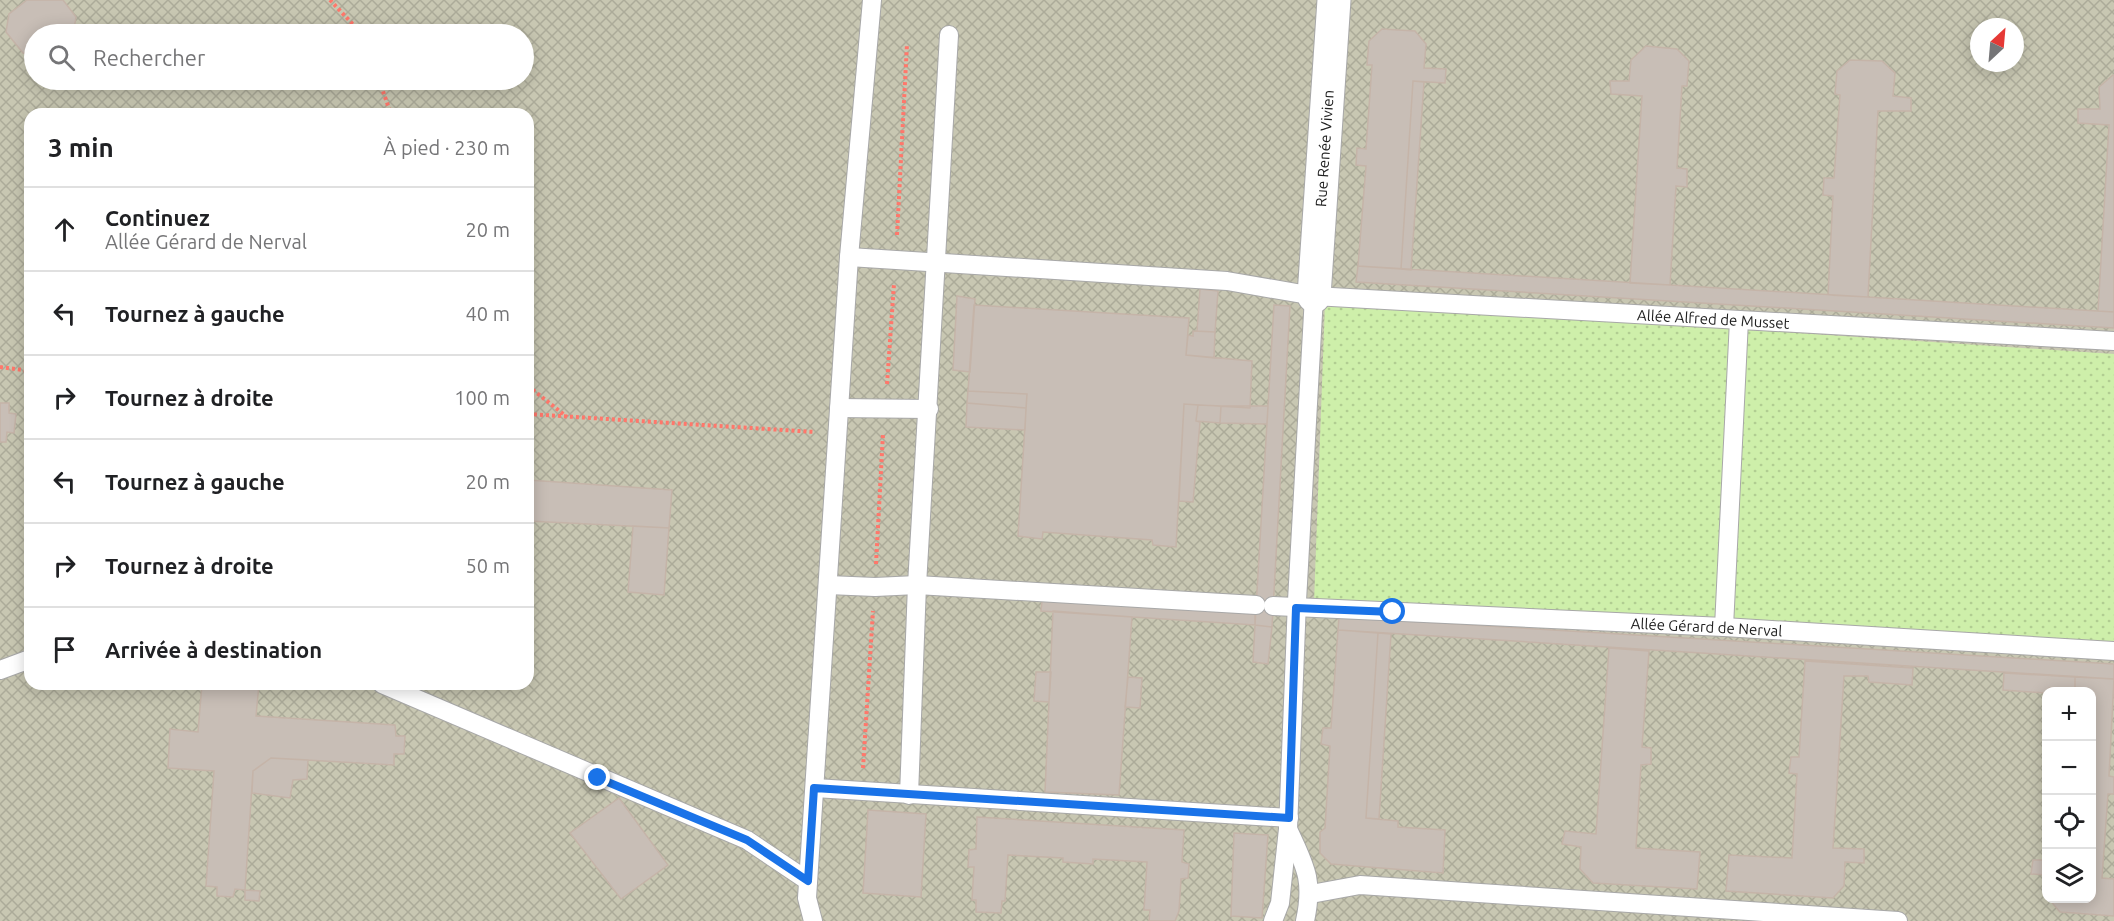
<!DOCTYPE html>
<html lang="fr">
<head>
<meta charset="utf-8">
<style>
	body { margin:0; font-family:Ubuntu,sans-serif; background:#f6f6f6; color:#202124 }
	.controls { position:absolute; right:18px; bottom:18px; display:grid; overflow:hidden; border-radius:12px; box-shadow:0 3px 15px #0003 }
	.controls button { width:54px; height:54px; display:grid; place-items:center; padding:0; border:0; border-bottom:2px solid #e0e0e0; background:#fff; color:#202124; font:30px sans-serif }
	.compass { position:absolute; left:1970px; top:18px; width:54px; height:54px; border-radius:50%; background:#fff; box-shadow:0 3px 15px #0003; rotate:26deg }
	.stop { position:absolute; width:18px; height:18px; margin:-14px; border:4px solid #1a73e8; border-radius:50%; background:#fff }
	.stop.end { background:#1a73e8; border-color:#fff; box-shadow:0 2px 6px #0008 }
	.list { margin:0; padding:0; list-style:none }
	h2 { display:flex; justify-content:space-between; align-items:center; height:78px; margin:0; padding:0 24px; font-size:26px }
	h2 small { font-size:20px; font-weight:400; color:#757577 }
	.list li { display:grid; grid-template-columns:39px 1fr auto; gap:18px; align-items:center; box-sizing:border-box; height:84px; padding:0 24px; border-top:2px solid #e0e0e0 }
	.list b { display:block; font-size:22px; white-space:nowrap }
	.list p { margin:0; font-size:20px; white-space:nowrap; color:#757577 }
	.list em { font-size:20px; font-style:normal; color:#757577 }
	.icon { flex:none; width:33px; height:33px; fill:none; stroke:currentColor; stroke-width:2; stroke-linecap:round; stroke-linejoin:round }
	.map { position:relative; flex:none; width:2114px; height:921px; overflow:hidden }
	.search { position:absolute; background:#fff; box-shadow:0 3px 15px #0003; left:24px; top:24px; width:510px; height:66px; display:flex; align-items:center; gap:15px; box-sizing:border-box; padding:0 21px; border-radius:33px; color:#757577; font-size:22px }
	.panel { position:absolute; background:#fff; box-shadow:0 3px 15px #0003; left:24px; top:108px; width:510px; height:582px; border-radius:18px }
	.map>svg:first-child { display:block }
</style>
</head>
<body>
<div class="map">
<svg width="2114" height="921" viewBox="0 0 2114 921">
	<defs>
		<pattern id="construction-cross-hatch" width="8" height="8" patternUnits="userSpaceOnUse" patternTransform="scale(1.5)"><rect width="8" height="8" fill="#c8c7b2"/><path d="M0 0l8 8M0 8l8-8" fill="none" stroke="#acab99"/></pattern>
		<pattern id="garden-dots" width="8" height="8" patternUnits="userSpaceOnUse" patternTransform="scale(1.5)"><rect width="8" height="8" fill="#ceefaa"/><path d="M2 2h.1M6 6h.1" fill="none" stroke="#b1cd92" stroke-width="1.8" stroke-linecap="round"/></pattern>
	</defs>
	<rect width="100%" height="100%" fill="#f2eee7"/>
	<path fill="url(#construction-cross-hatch)" fill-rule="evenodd" d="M0 0H2114V921H0ZM1979 27H2015V63H1979ZM34 34H524V80H34ZM30 114H528V684H30ZM2046 692H2092V898H2046Z"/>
	<path fill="url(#garden-dots)" d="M1325 302 2114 354V644L1314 603Z"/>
	<path fill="#c8beb6" stroke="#c5b4a8" stroke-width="1.5" d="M27 0H63L76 17 74 29 67 34H34V55L23 53 6 32 9 14Z
		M1382 29 1415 31 1426 44 1424 68 1446 69 1445 83 1413 81 1401 269 1358 266 1366 166 1356 165 1357 148 1366 149 1372 65H1367L1369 41Z
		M1646 46 1677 49 1689 61 1687 86H1682L1677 168 1687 169V187L1676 186 1670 285 1630 283 1642 96 1611 94 1610 81H1629L1631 60Z
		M1850 60 1882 61 1895 73 1893 96 1911 98V111H1878L1868 297 1828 295 1833 196 1823 195 1824 178H1834L1840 95 1835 94 1837 71Z
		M2113 75 2114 76V312L2098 311 2109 125 2078 123V109H2100L2099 87Z
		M1413 81 1424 82 1411 270 1401 269Z
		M1358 266 2114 312V328L1356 282Z
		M1200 289 1218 291 1215 332 1197 331Z
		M957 296 975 299 970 372 953 370Z
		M974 305 1189 318 1186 355 1252 361 1250 408 1184 404 1176 547 1153 545 1152 540 1043 532 1042 539 1018 536 1027 394 968 391Z
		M1274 305 1290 306 1272 627 1255 625Z
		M1193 331 1215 332 1214 358 1186 355 1188 335 1193 336Z
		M968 391 1027 394 1026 408 967 403Z
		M0 403H9V413L16 414 14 433 7 432 6 442H0Z
		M967 403 1026 408 1025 430 966 427Z
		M1184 404 1198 405 1196 421 1200 422 1193 502 1179 501Z
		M1198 405 1221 406 1220 423 1196 421Z
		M1221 406H1268L1267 424 1220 423Z
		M528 480 672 490 669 528 528 521Z
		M633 526 669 528 664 595 628 592Z
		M1042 601 1255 614V625L1041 611Z
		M1053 611 1132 617 1119 795 1045 792Z
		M1339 617 2114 664V679L1338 630Z
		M1255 625 1272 627 1268 664 1253 662Z
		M1338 630 1378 633 1366 818 1398 821V827L1445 830 1443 873 1331 864 1320 853V832L1325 828 1330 746 1321 744 1323 728H1331Z
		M1378 633 1391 634 1379 819 1366 818Z
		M1609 648 1649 651 1642 747 1651 748V764L1641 765 1636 848 1700 852 1697 889 1593 883 1580 869 1581 847 1562 844 1565 831 1596 834Z
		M1805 661 1913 668 1912 685 1869 682 1868 676H1844L1833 848 1864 849V863L1845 862 1844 886 1833 898 1726 891 1729 855 1792 858 1797 774 1789 773 1791 757H1799Z
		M1036 672H1051L1049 702 1034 701Z
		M2004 673 2075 677V688H2049L2046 693 2003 690Z
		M1128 677 1142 678 1140 708 1125 707Z
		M2075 677 2114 679 2109 776 2114 777V794H2108L2102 878 2114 879V916L2060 912 2048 898H2092V692H2075Z
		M202 684H259L256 716 395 725 396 736H405L404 754H394V765L271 758 253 771 245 890 235 889 233 897 217 896V887L206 886 214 771 168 768 170 729 198 732Z
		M271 758 308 760 307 779 293 780 290 798 252 793 253 771Z
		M619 798 668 865 621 899 570 833Z
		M868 810 926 814 921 897 863 893Z
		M977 817 1184 830 1182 862 1189 864 1188 878 1181 879 1179 911 1175 921H1149L1150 910H1144L1147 862 1093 859V864L1063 862V858L1008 855 1005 901H1002L1001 913 976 912V900H972L974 867H968L969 850 976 849Z
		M1234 833 1268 835 1262 918 1231 916Z
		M2033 860H2046V875L2031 874Z
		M245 890 260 891 259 901 245 900Z"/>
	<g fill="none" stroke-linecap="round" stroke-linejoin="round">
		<g stroke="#a8a8a8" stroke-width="20">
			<g id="service">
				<path d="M849 257 1227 281 1314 296 1297 601 1288 829 1280 903 1273 921"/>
				<path id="s1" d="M1314 296 2114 341"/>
				<path d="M839 408 929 409"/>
				<path d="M828 585 875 587 917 585 1256 605"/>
				<path id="s2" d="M1273 606 1724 627 2114 651"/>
				<path d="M1724 627 1739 320"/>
				<path d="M0 670 30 659"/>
				<path d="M382 684 747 840 808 881"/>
				<path d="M815 788 1289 818"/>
				<path d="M909 795 917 585 949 35"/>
				<path d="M1288 829C1305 866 1314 879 1305 921"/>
				<path d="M1311 894 1360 885 1898 921"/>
				<path d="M813 921 807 898 849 257 872 0"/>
			</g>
		</g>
		<g stroke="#a8a8a8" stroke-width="35">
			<g id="minor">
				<path id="s3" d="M1314 296 1334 0"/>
			</g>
		</g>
		<path stroke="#ff776b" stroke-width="4" stroke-dasharray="3 3" stroke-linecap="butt" d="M330 0 362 34
			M379 80 391 114
			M897 235 907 44
			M0 367 30 371
			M887 384 894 284
			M528 386 567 417
			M528 414 815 432
			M876 564 883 434
			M863 768 873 611"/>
		<use href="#service" stroke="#fff" stroke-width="18"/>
		<use href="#minor" stroke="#fff" stroke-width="33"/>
	</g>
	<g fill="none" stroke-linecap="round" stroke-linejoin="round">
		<path stroke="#1a73e8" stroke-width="8" d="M598 778 747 840 808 881 814 788 1289 818 1296 608 1393 612"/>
	</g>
	<g text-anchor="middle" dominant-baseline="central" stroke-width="4.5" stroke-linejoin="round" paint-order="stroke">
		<g font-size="15" fill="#212121" stroke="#fff">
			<text stroke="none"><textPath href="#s3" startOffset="148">Rue Renée Vivien</textPath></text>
			<text stroke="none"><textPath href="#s1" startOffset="400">Allée Alfred de Musset</textPath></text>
			<text stroke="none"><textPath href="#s2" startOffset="434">Allée Gérard de Nerval</textPath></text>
		</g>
	</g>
</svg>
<div class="controls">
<button>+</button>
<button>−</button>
<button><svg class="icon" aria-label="locate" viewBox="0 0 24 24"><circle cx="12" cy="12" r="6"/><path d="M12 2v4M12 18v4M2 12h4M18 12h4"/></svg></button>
<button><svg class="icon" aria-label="layers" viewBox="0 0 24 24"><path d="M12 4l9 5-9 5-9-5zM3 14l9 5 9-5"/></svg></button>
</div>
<svg class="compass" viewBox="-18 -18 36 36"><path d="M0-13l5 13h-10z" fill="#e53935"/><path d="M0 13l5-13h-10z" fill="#757577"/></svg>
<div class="stop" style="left:1393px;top:612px"></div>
<div class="stop end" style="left:598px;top:778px"></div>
<div class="search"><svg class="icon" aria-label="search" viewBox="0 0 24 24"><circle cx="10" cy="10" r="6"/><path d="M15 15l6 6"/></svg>Rechercher</div>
<section class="panel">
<h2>3 min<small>À pied · 230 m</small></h2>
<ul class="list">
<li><svg class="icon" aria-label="ahead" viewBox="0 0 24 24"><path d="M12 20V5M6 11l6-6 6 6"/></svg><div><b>Continuez</b><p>Allée Gérard de Nerval</p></div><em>20 m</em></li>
<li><svg class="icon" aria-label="left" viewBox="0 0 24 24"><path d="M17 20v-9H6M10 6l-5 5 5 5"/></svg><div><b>Tournez à gauche</b></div><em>40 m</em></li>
<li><svg class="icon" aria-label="right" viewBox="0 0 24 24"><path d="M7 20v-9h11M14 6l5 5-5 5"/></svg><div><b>Tournez à droite</b></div><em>100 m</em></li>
<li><svg class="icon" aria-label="left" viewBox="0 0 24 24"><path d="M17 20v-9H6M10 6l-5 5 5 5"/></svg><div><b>Tournez à gauche</b></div><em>20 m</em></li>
<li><svg class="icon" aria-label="right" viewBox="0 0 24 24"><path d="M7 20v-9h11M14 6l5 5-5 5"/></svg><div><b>Tournez à droite</b></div><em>50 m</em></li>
<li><svg class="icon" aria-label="arrive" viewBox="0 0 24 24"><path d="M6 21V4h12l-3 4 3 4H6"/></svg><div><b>Arrivée à destination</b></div></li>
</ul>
</section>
</div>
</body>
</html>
